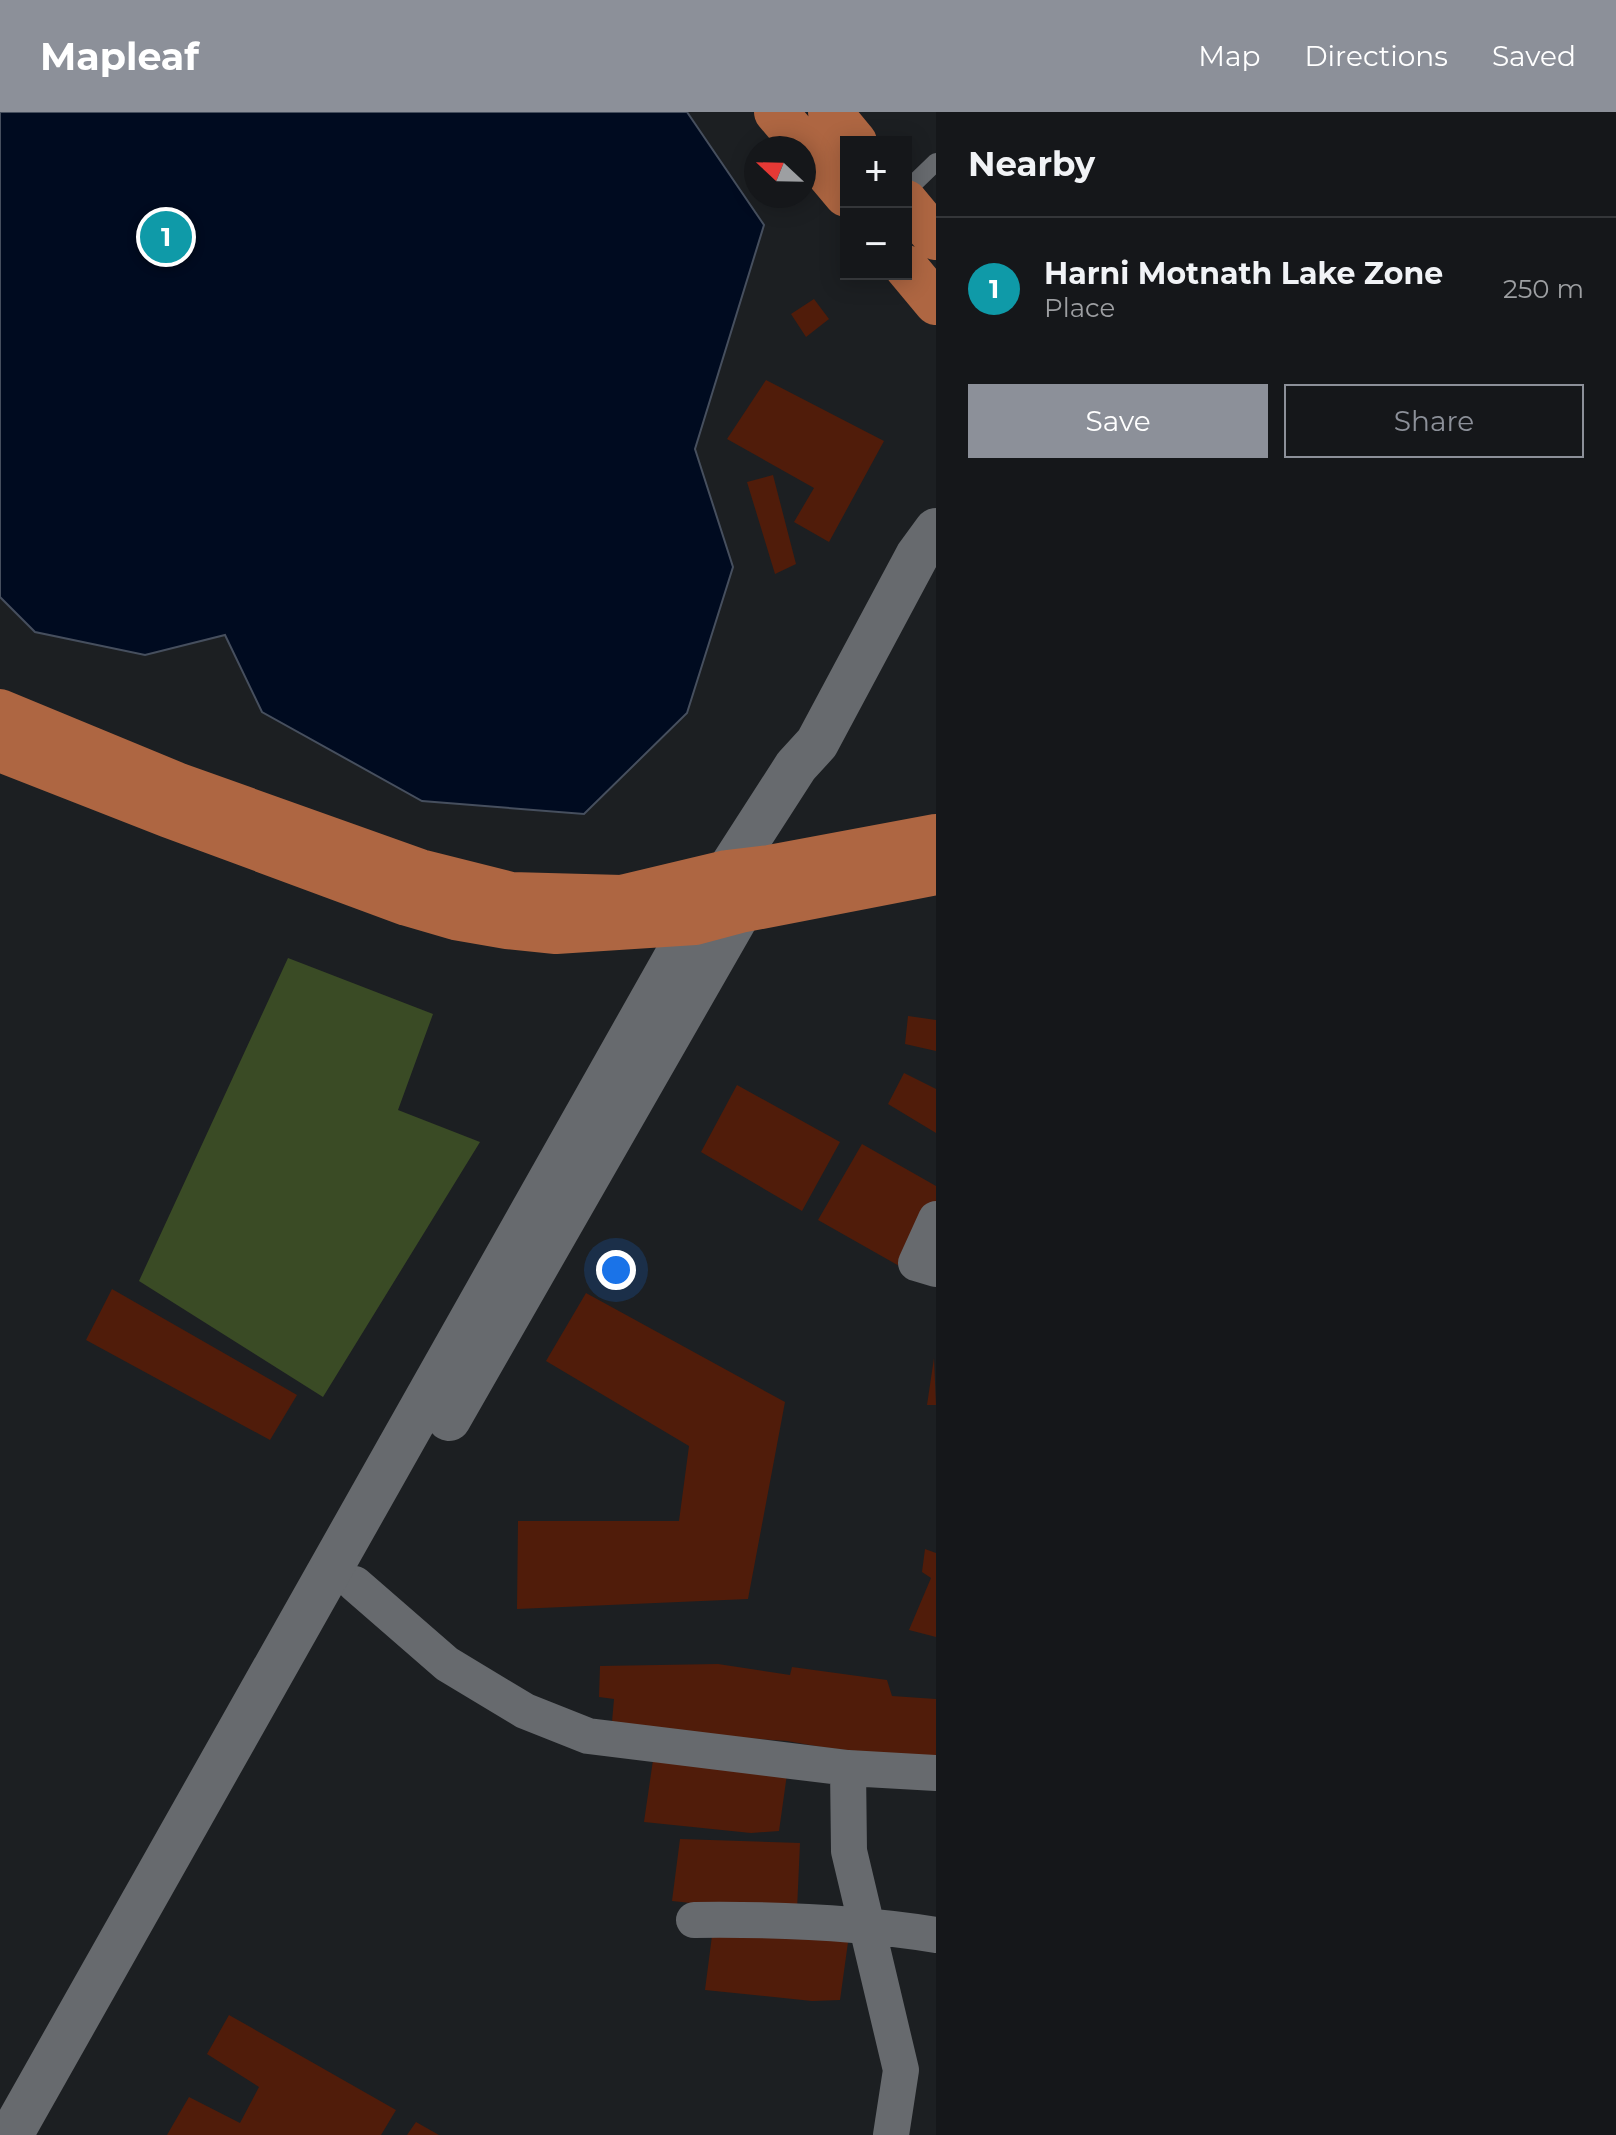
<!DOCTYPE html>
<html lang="en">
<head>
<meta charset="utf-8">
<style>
	body { margin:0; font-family:Montserrat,sans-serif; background:#1e2023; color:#f1f3f6 }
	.controls { position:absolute; right:24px; top:24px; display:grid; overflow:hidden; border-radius:0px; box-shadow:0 4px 20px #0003 }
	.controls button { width:72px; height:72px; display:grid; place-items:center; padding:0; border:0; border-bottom:2px solid #343639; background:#15171a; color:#f1f3f6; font:40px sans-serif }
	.compass { position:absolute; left:744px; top:24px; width:72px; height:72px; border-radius:50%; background:#15171a; box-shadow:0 4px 20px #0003; rotate:292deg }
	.you { position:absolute; left:616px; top:1158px; width:28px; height:28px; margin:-20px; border:6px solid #fff; border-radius:50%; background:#1a73e8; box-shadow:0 0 0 12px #1a73e833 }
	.badge { display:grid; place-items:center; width:52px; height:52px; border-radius:50%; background:#8c9099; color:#fff; font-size:26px; font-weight:700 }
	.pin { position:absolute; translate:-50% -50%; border:4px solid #fff; box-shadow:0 2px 8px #0006 }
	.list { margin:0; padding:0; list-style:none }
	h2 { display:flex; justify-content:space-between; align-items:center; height:104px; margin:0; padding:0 32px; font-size:34px }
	h2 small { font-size:26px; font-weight:400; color:#9d9fa2 }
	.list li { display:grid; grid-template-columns:52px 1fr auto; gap:24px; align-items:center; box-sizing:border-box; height:144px; padding:0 32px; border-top:2px solid #343639 }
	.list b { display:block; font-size:30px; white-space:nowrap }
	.list p { margin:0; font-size:26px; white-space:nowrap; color:#9d9fa2 }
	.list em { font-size:26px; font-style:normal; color:#9d9fa2 }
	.actions { display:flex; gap:16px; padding:24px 32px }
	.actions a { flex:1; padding:18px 0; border:2px solid #8c9099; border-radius:0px; text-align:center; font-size:28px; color:#8c9099 }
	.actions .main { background:#8c9099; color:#fff }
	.map { position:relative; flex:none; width:936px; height:2023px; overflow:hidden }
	header { display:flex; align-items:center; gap:48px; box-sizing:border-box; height:112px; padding:0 40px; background:#8c9099; color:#fff }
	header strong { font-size:38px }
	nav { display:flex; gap:44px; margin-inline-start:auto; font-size:28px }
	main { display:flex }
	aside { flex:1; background:#15171a }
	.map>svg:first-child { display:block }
</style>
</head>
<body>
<header>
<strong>Mapleaf</strong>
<nav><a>Map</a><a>Directions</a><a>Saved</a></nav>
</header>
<main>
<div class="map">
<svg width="936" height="2023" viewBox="0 0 936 2023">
	<rect width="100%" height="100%" fill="#1c1f22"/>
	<path fill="#3a4b25" d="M288 846 433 902 398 998 480 1030 323 1285 139 1169Z"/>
	<path fill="#000b20" stroke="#464f5e" stroke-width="2" d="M0 0H687L764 113 695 337 733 455 687 601 584 702 422 689 262 600 225 523 145 543 35 520 0 485Z"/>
	<path fill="#501c0a" d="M814 187 829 207 806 225 791 202Z
		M766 268 884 329 829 430 794 410 814 376 727 327Z
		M773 363 796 452 775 462 747 370Z
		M908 904 936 908V939L905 932Z
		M904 961 936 977V1021L888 992Z
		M737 973 840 1030 802 1099 701 1040Z
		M862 1032 936 1074V1092L901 1155 818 1108Z
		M112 1177 297 1283 270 1328 86 1228Z
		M586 1181 785 1290 748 1487 517 1497 518 1409H679L689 1334 546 1249Z
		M934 1246 936 1293H927Z
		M925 1437 936 1441V1525L909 1518 931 1466 922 1460Z
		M718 1552 790 1563 792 1555 887 1568 892 1584 936 1587V1648L827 1636 787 1629 646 1619 612 1610 614 1587 599 1585 600 1554Z
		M653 1648 788 1655 779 1719 751 1721 644 1710Z
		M680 1727 800 1731 797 1798 779 1800 672 1789Z
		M713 1816 849 1823 840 1888 812 1889 705 1878Z
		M229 1903 396 1998 381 2023H167L189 1985 240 2011 259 1975 207 1942Z
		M416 2010 439 2023H407Z"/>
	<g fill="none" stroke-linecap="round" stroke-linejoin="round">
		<path stroke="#676a6e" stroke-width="18" d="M906 79 936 50"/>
		<path stroke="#676a6e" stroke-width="36" d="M936 1107 916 1151 936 1157
			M355 1472 447 1552 525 1599 588 1624 848 1656 849 1739 901 1958 891 2023
			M848 1656 936 1661
			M694 1808C776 1807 856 1810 936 1823"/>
		<path stroke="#676a6e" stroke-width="44" d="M449 1307 740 799 757 774
			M11 2023 695 811 796 654 817 631 917 444 936 418"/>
		<path stroke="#ae6642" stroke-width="44" d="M776 0 846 83
			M830 0 855 30
			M906 90 936 126
			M906 155 936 191
			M0 599 179 673 420 759 511 782 622 785 727 760 770 755 936 724
			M0 638 169 704 407 792 455 806 507 815 556 820 695 811 740 799 936 761"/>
	</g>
</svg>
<div class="controls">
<button>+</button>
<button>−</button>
</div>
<svg class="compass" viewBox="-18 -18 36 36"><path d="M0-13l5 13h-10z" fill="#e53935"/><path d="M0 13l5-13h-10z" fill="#9d9fa2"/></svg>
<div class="you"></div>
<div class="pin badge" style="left:166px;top:125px;background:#0f9aa8">1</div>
</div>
<aside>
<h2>Nearby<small></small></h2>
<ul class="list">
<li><span class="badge" style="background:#0f9aa8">1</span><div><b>Harni Motnath Lake Zone</b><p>Place</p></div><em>250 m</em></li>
</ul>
<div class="actions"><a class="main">Save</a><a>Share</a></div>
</aside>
</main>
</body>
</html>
